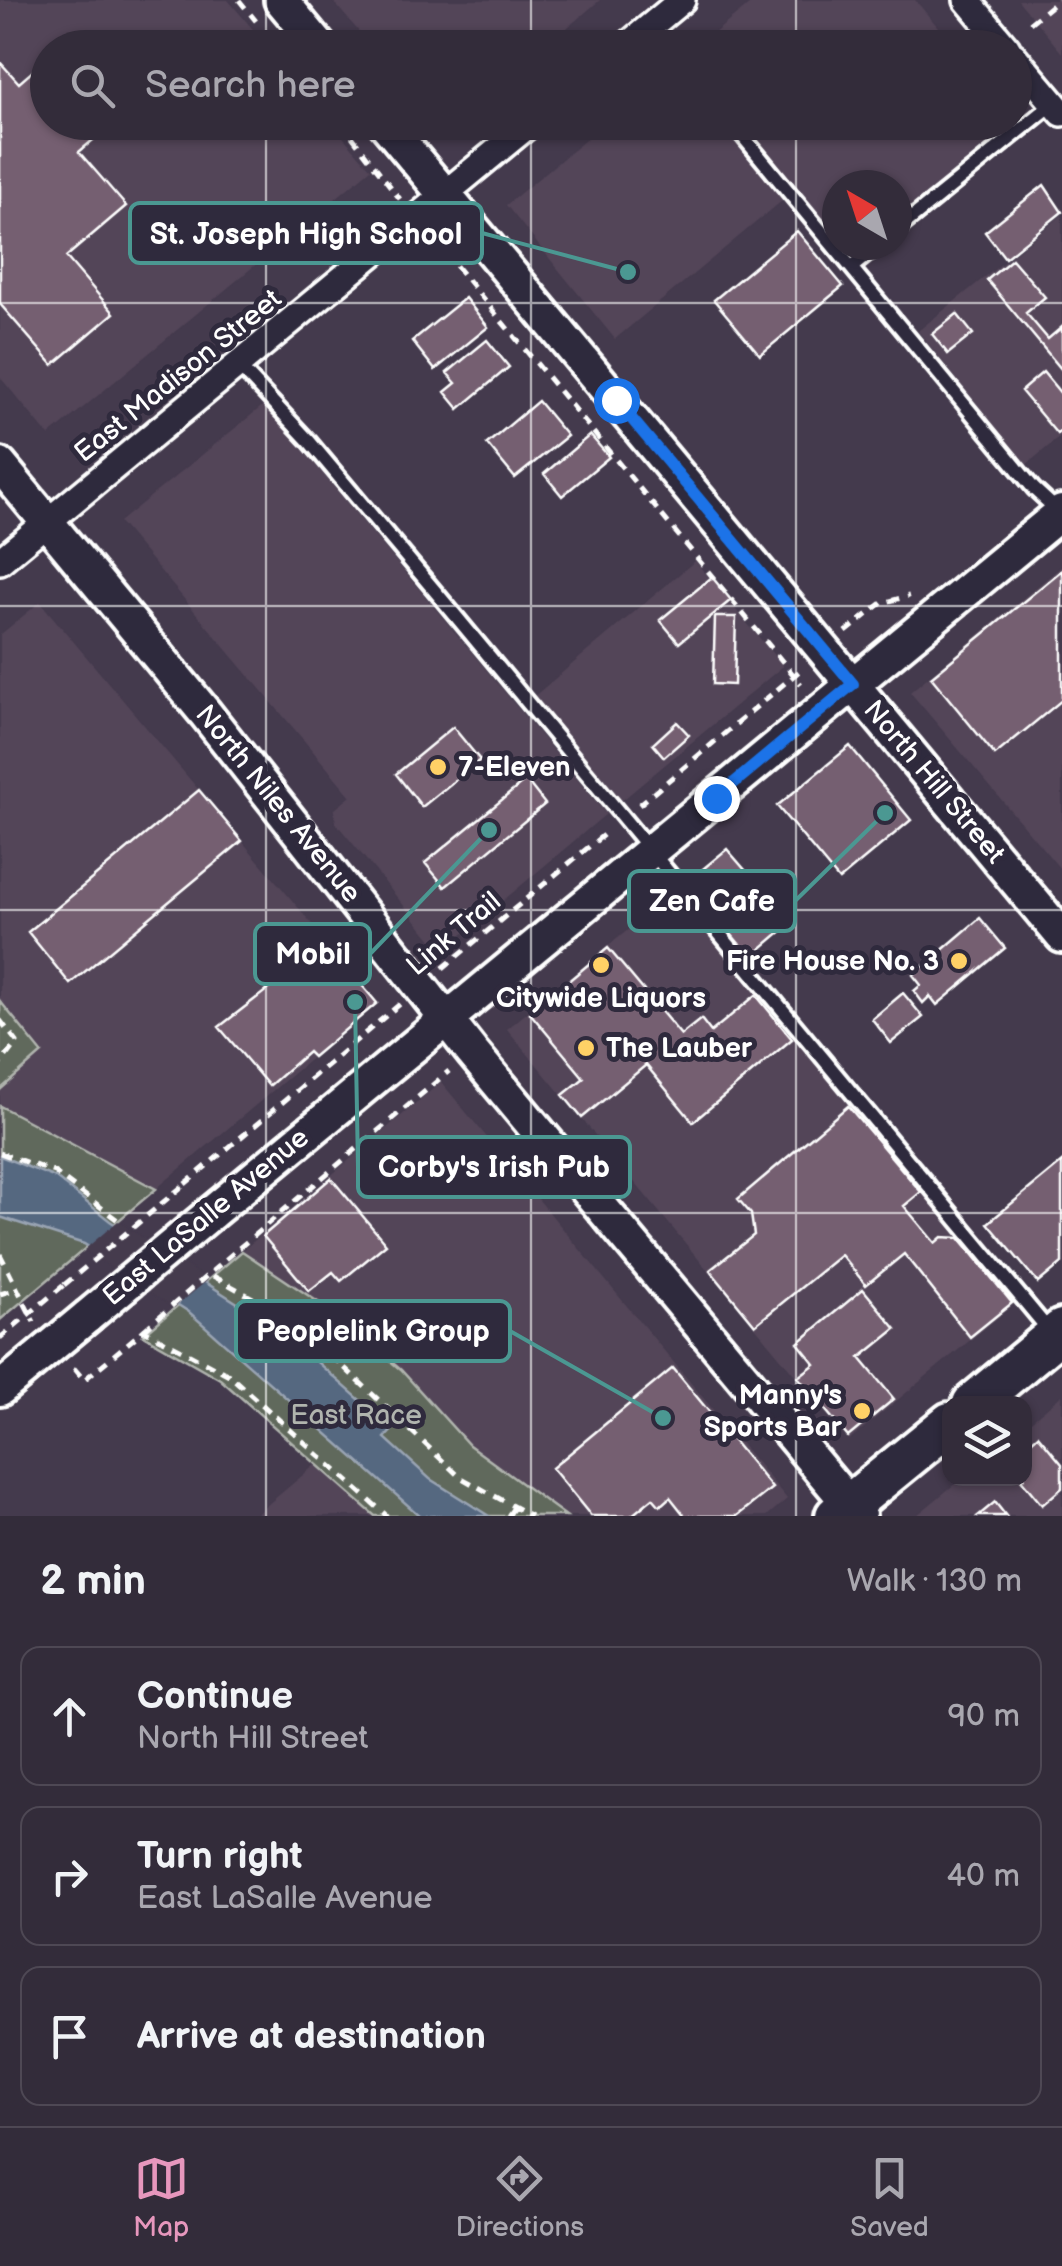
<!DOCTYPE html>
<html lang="en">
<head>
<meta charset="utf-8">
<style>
	body { margin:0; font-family:"Balsamiq Sans",sans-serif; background:#3b3442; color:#f1f3f6 }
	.controls { position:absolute; right:30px; bottom:30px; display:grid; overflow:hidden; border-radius:20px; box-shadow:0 2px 8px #0004 }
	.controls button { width:90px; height:90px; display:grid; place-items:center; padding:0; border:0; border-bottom:2px solid #4e4854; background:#332c3a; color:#f1f3f6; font:50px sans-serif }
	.compass { position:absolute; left:822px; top:170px; width:90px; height:90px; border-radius:50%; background:#332c3a; box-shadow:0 2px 8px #0004; rotate:321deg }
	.stop { position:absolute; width:30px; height:30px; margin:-22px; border:8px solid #1a73e8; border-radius:50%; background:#fff }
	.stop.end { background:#1a73e8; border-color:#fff; box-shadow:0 2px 10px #0008 }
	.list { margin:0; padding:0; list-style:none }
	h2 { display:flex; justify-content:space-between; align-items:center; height:130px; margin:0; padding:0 40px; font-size:42px }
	h2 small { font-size:32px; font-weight:400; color:#a9a7af }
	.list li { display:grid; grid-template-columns:65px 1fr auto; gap:30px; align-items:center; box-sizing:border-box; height:140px; margin:0 20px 20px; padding:0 20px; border:2px solid #4e4854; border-radius:20px }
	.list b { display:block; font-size:38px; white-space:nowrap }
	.list p { margin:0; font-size:32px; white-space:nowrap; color:#a9a7af }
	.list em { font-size:32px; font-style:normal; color:#a9a7af }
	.icon { flex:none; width:55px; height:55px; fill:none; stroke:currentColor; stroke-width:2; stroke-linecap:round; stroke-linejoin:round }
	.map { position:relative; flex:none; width:1062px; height:1516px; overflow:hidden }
	.search { position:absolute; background:#332c3a; box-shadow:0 2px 8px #0004; left:30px; right:30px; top:30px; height:110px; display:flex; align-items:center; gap:25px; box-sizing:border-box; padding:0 35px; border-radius:55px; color:#a9a7af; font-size:38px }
	.sheet { height:610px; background:#332c3a }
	nav { display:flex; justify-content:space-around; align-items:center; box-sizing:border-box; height:140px; border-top:2px solid #4e4854; background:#332c3a; font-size:28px; color:#a9a7af }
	nav a { display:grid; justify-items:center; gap:5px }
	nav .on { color:#e797bd }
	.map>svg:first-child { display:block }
</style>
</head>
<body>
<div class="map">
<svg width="1062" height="1516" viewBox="0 0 1062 1516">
	<rect width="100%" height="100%" fill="#443a4d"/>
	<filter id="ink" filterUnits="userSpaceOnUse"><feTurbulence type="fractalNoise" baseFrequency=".01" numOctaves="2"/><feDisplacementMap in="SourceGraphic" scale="20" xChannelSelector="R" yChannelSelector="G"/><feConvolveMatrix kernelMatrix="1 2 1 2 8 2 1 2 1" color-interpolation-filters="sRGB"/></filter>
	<g filter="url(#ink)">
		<path fill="#534558" d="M0 0H228L268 47 48 48V122L331 123 371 169 49 436 0 377Z
			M332 0H600L543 48 372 47Z
			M755 0H915L955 47H697Z
			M1018 0H1062V53Z
			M606 123H719L783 200 615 339 506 205Z
			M739 123H1013L897 217V185H837V235Z
			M1062 215V435L1026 465 918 331Z
			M265 404 606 814 442 952 336 823 334 810 351 796 119 522Z
			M695 561 783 666 619 803 532 698Z
			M1062 566V871L910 692Z
			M40 602 378 1002 156 1189 0 1106V1090L42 1053 0 1001V635Z
			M673 893 1014 1304 849 1440 507 1029Z
			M441 1082 787 1499 767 1516H566L469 1445 401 1370 330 1310 242 1251Z
			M1062 1395V1516H916L961 1479 1024 1478 1025 1426Z
			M315 1465 375 1516H254Z"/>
		<path fill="#61695c" stroke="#b0b4ae" stroke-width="2.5" d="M0 1001 42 1053 0 1090Z
			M0 1106 156 1189 0 1320Z
			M242 1251 330 1310 401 1370 469 1445 566 1516H375L220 1379 143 1335Z"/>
		<path fill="#556780" stroke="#99a4b3" stroke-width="2.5" d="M0 1156 56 1178 110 1221 284 1333 393 1429 385 1438 430 1479 489 1516H420L189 1312 84 1244 0 1217Z"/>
		<path fill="#443a4d" d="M118 1221 208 1280 174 1308 84 1250Z"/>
		<path fill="#755e71" stroke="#fff" stroke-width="2.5" d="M0 62 19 83 34 70 48 87V122H78L93 140 79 152 126 206 66 257 114 313 53 365 0 304Z
			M1044 185 1062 212 1005 258 985 232Z
			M797 231 843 286 760 355 714 300Z
			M1012 259 1045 297 1026 313 1048 339 1062 327V370L987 280Z
			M465 298 488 327 435 370 412 341Z
			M957 314 973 334 948 354 932 334Z
			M487 340 509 367 459 409 445 392 456 383 447 373Z
			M1043 372 1062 395V430L1057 434 1021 391Z
			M538 401 567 436 515 478 487 444Z
			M590 435 609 457 562 496 544 474Z
			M1062 570V700L995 755 931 677Z
			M712 577 731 600 679 643 660 620Z
			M715 617H736L734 685 713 684Z
			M677 722 689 735 664 757 653 744Z
			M453 727 480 760 422 807 396 774Z
			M850 746 911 820 839 880 777 806Z
			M526 780 545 804 445 887 425 863Z
			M199 790 242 841 70 984 28 932Z
			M727 849 791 923 750 958 686 883Z
			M980 918 1005 948 937 1005 930 996 923 1003 914 991 921 985 913 975Z
			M321 937 377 1003 313 1057 308 1052 269 1086 219 1027 298 966 294 960Z
			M608 948 681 1035 701 1019 711 1032 756 995 792 1039 693 1122 646 1065 582 1118 563 1095 584 1078 530 1013Z
			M903 993 923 1017 891 1043 872 1019Z
			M848 1106 921 1192 904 1206 935 1243 942 1237 959 1238 1012 1303 970 1337 904 1254 866 1285 841 1255 755 1325 710 1270 754 1235 751 1214 738 1199Z
			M1062 1162V1263L1038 1283 988 1223Z
			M331 1178 386 1244 341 1281 333 1272 309 1291 263 1236Z
			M863 1289 896 1329 860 1358 894 1399 848 1437 798 1377 815 1364 798 1343Z
			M673 1368 772 1488 737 1516H685L670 1497 660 1506 653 1498 631 1516H591L552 1468Z
			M1038 1435 1062 1464V1488L1042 1505 1020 1478H1024V1447Z
			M995 1502 1006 1516H978Z"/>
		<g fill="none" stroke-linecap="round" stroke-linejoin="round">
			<g stroke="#fff" stroke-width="20">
				<path id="service" d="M651 26 669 48
					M731 122 1034 489 1060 513
					M897 230 1054 103
					M852 267 879 245
					M238 365 309 441 440 597 1051 1333"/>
			</g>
			<g stroke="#fff" stroke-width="32">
				<path id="minor" d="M967 0 1007 48
					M624 48 682 0
					M1014 56 1062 113
					M0 561 532 122"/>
			</g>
			<g stroke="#fff" stroke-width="40">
				<path id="tertiary" d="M281 0 321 48
					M384 122 1062 936
					M0 465 206 714 472 1052 859 1516
					M210 1214 1062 512
					M0 1389 88 1316"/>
			</g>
			<g stroke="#fff" stroke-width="48">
				<path id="primary" d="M973 1404 1062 1330
					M836 1516 950 1423"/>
			</g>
			<path stroke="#fff" stroke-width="5" stroke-dasharray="10 8" stroke-linecap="butt" d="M239 0 256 21
				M1030 23 1058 0
				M341 122 400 199
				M433 238 801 684
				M846 632 882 603 909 596
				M639 805 803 668
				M443 968 608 831
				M0 1020 17 1042 0 1064
				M0 1153 54 1172 119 1221
				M185 1184 400 1004
				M239 1248 449 1071
				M0 1254 34 1322
				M213 1276 295 1321 460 1477 531 1516
				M0 1294 17 1289
				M0 1338 64 1285
				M74 1368 84 1380 144 1330 229 1375 387 1516
				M508 1516 515 1506"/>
			<use href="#service" stroke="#2f2a3d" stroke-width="12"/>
			<use href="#minor" stroke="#2f2a3d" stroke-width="25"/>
			<use href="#tertiary" stroke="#2f2a3d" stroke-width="32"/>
			<use href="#primary" stroke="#2f2a3d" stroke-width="40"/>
			<g stroke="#fff" stroke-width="40" stroke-linecap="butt">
				<path id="tertiary-bridge" d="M88 1316 210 1214"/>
			</g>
			<path stroke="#fff" stroke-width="5" stroke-dasharray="10 8" stroke-linecap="butt" d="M64 1285 185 1184
				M144 1330 239 1248"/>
			<use href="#tertiary-bridge" stroke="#2f2a3d" stroke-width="32"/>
		</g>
	</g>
	<g fill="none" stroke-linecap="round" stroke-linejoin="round" filter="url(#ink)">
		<path stroke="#1a73e8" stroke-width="12" d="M616 400 853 684 716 798"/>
	</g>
	<path fill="none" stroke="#fff" stroke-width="2.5" stroke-opacity="0.55" d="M266 0V48M531 0V48M796 0V48M266 122V1516M531 122V1516M796 122V1516M0 303H1062M0 606H1062M0 910H1062M0 1213H1062"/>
	<g fill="#ffd166" stroke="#2f2a3d" stroke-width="4">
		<circle cx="438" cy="767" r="10"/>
		<circle cx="959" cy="961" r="10"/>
		<circle cx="601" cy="965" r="10"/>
		<circle cx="586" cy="1048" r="10"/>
		<circle cx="862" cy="1411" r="10"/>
	</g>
	<g text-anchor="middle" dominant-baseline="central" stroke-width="10" stroke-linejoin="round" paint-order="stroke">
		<g font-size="28" fill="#fff" stroke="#2f2a3d">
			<text transform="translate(178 376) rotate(-39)">East Madison Street</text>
			<text transform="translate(934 782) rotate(50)">North Hill Street</text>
			<text transform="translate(278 804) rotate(51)">North Niles Avenue</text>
			<text transform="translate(454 934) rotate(-40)">Link Trail</text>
			<text transform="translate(206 1217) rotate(-40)">East LaSalle Avenue</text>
		</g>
		<g font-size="28" font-weight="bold" fill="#fff" stroke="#2f2a3d" text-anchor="start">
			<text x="458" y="767">7-Eleven</text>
			<text x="939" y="961" text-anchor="end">Fire House No. 3</text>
			<text x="601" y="998" text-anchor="middle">Citywide Liquors</text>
			<text x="606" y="1048">The Lauber</text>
			<text x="842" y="1395" text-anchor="end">Manny's<tspan x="842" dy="32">Sports Bar</tspan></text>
		</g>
		<g font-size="28" fill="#b0b4ae" stroke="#2f2a3d">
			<text x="356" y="1415">East Race</text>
		</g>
	</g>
	<path fill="none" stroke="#4b9892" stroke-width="4" d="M628 272L482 233M885 813L795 901M489 830L370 954M355 1002L358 1167M663 1418L510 1331"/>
	<g fill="#4b9892" stroke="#2f2a3d" stroke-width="4">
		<circle cx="628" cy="272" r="10"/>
		<circle cx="885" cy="813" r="10"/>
		<circle cx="489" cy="830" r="10"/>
		<circle cx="355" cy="1002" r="10"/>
		<circle cx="663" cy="1418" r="10"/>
	</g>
	<g fill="#2f2a3d" stroke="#4b9892" stroke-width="4">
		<rect x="130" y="203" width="352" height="60" rx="10"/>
		<rect x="629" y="871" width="166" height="60" rx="10"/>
		<rect x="255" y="924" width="115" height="60" rx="10"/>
		<rect x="358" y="1137" width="272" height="60" rx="10"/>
		<rect x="236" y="1301" width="274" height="60" rx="10"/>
	</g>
	<g font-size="30" text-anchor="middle" font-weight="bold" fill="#fff">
		<text x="306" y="244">St. Joseph High School</text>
		<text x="712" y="911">Zen Cafe</text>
		<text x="313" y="964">Mobil</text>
		<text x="494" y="1177">Corby's Irish Pub</text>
		<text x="373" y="1341">Peoplelink Group</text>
	</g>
</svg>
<div class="controls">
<button><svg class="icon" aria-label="layers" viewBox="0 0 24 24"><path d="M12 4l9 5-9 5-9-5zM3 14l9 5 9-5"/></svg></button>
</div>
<svg class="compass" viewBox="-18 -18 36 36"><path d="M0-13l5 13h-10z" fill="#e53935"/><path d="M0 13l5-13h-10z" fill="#a9a7af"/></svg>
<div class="stop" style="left:616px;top:400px"></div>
<div class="stop end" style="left:716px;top:798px"></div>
<div class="search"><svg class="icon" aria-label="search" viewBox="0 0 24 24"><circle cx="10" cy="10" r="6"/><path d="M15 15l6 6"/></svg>Search here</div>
</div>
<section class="sheet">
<h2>2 min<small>Walk · 130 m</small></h2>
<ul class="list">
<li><svg class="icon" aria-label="ahead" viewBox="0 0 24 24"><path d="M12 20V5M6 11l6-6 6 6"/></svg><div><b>Continue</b><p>North Hill Street</p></div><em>90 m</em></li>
<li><svg class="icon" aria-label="right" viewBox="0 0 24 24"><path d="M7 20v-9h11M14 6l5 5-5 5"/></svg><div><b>Turn right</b><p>East LaSalle Avenue</p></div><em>40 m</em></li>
<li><svg class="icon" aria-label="arrive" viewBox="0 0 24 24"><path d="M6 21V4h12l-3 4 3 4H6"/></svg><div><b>Arrive at destination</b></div></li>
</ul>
</section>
<nav>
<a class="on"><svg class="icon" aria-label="map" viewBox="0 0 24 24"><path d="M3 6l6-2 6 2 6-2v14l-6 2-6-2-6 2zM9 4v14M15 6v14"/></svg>Map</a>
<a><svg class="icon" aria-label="directions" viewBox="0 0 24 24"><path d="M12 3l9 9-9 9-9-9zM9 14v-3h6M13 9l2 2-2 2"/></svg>Directions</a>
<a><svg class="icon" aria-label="saved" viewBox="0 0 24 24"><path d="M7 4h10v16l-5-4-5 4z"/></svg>Saved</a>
</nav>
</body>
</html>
